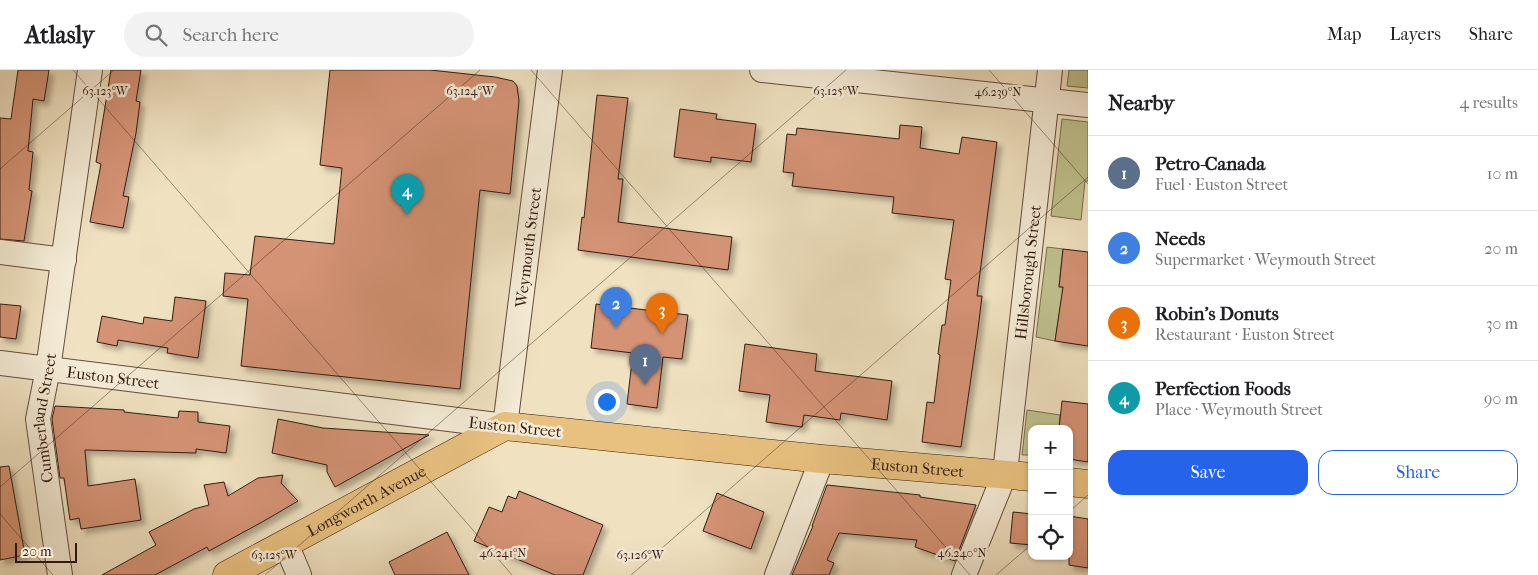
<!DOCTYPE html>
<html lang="en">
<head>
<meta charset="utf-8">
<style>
	body { margin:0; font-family:"IM FELL French Canon",serif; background:#f2f2f2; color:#202124 }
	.controls { position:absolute; right:15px; bottom:15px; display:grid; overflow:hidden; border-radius:10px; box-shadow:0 1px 4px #0004 }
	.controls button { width:45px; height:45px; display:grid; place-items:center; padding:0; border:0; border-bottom:1px solid #e0e0e0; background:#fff; color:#202124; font:25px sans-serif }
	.scale { position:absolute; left:15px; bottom:12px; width:62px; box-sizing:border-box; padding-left:5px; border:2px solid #341b0f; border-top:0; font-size:14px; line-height:18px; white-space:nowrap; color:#341b0f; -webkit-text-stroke:4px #f5ecd7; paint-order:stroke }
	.you { position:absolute; left:606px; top:331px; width:18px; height:18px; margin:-12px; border:4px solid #fff; border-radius:50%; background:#1a73e8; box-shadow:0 0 0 8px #1a73e833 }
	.badge { display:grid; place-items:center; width:32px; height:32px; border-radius:50%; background:#2563eb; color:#fff; font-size:16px; font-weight:700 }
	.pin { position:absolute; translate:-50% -41px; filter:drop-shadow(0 1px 2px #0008) }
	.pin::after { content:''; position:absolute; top:26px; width:18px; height:15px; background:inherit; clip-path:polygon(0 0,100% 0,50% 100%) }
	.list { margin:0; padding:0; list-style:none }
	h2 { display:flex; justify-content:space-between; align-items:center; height:65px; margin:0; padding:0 20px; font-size:21px }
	h2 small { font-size:16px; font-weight:400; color:#757577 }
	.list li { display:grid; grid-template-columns:32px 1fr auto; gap:15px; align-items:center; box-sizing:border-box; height:75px; padding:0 20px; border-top:1px solid #e0e0e0 }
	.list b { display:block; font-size:19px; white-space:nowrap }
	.list p { margin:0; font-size:16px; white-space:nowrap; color:#757577 }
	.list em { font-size:16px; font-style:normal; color:#757577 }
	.actions { display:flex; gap:10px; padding:15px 20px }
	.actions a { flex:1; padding:11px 0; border:1px solid #2563eb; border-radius:15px; text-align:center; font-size:18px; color:#2563eb }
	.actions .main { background:#2563eb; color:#fff }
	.icon { flex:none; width:28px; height:28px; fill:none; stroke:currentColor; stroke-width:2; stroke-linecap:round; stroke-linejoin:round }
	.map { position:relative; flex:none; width:1088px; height:505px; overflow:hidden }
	header { display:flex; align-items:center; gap:30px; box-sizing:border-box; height:70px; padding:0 25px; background:#fff; border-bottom:1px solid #e0e0e0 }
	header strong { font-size:24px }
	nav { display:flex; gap:28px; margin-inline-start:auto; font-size:18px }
	.search { width:350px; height:45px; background:#f2f2f2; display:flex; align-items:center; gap:12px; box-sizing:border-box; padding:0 18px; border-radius:28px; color:#757577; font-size:19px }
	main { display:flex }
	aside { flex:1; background:#fff }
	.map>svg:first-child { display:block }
</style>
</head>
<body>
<header>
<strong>Atlasly</strong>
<div class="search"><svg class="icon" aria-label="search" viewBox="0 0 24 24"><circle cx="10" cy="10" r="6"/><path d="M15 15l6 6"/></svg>Search here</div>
<nav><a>Map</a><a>Layers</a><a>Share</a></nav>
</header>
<main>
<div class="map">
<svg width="1088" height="505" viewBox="0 0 1088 505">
	<defs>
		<filter id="shadow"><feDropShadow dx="4.5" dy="4.5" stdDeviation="2.5" flood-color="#0004"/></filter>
	</defs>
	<rect width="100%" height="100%" fill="#f0e2c1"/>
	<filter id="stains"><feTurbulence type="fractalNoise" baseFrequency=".004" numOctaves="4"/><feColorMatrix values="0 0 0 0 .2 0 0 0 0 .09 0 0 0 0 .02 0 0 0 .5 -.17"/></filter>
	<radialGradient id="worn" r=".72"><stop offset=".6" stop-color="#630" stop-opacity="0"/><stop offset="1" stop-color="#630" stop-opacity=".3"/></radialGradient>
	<path fill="#c0c28e" stroke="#7a6e4e" d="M1069 0H1088V18L1067 16Z
		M1062 49 1088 52V111H1085L1081 150 1051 146Z
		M1047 177 1063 179 1059 216 1088 220V230L1062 226 1055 271 1036 267Z
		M1027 340 1060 345 1059 359H1032V385H1022Z"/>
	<path fill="#d49375" stroke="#341b0f" filter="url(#shadow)" d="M18 0H49L44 31 33 29 28 81 33 82 29 120 32 121 24 171 0 169V48L11 49Z
		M111 0H141L136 31 140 32 136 63 123 126 129 127 123 158 90 152 101 94 96 92Z
		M330 0H430L495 7 513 11 517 16 519 31 510 124 480 120 460 319 241 296 248 229 223 226 225 203 250 205 255 166 334 174 342 98 320 95Z
		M597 25 628 28 618 109H623L618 152 732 167 728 200 578 180 582 147 584 148Z
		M680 39 717 44 716 49 756 54 751 92 711 87V92L674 87Z
		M900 55 922 57 920 78 959 84 962 67 997 72 977 226H982L978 259 961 377 922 372 927 332 934 333 940 285 938 284 942 255H945L951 210 945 209 954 150 892 143 894 127 792 116 794 103 783 102 787 64 796 65 797 58 899 69Z
		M1063 179 1088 182V276L1055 271 1063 217H1059Z
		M175 227 206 231 198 288 167 283 168 278 118 270 117 276 97 272 102 246 143 254 144 247 172 251Z
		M0 234 21 236 16 269 0 267Z
		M596 234 688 245 682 289 663 287 657 338 627 334 633 283 591 278Z
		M745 274 817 284 815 301 892 311 887 350 841 343 840 350 804 345 802 357 766 352 770 325 739 321Z
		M1062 331 1088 334V392L1069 389V359H1059Z
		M55 336 124 340V342L178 348 179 341 198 342V352L230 356 226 383 196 379V383L85 380 88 416 135 409 141 450 81 459 79 448 70 450 64 408H60L52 349Z
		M278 349 323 358 429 365 335 417 327 402V395L272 383Z
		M9 396 25 485 0 490V397Z
		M283 405 281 413 298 431 264 451 209 481 207 477 155 505H102L156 475 149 462 194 439 209 435 204 415 224 412 228 426 258 408Z
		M827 415 920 425V427L976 435 955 491 915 477 917 470 839 463 827 490 834 493 829 505H792L813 456H812Z
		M519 421 603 455 583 505H555L474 471 489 437 502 442 508 426 516 429Z
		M717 423 764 442 751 479 703 461Z
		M1013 442 1032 444V475L1010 473Z
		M1069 446 1088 449V498L1069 495Z
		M447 462 469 505H395L389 492Z"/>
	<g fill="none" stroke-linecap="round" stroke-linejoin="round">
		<g stroke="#634d3c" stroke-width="26">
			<g id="minor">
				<path d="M762 0 1088 35"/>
				<path d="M0 182 64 190"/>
				<path id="s1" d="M0 293 505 356 550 0"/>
				<path d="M286 474 299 505"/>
				<path id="s2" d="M60 505 38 349 48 299 90 0"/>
				<path d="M777 505 822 389"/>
				<path id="s3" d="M964 505 1005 403 1050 0"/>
			</g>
		</g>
		<g stroke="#341b0f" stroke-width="29">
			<g id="primary">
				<path d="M1069 412 1088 414"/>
				<path id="s4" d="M227 505 505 356 822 389 1032 407"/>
			</g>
		</g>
		<use href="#minor" stroke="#f5ecd7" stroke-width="24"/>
		<use href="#primary" stroke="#e8c180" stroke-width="28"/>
	</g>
	<path fill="none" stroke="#341b0f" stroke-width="1" stroke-opacity="0.45" d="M73 0 512 505M531 0 970 505M989 0 1088 114M0 99 114 0M0 417 480 0M1069 442 1088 425M0 444 53 505M265 505 846 0M631 505 1088 107M996 505 1032 474"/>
	<g text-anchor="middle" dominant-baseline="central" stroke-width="5" stroke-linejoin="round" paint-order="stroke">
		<g font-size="16" fill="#341b0f" stroke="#f5ecd7">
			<text stroke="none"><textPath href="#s1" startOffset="689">Weymouth Street</textPath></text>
			<text stroke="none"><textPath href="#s3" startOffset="312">Hillsborough Street</textPath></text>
			<text stroke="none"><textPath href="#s1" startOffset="114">Euston Street</textPath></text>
			<text stroke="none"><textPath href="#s2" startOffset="159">Cumberland Street</textPath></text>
			<text transform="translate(515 357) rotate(6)">Euston Street</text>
			<text stroke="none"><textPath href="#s4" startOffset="730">Euston Street</textPath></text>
			<text stroke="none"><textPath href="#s4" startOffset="158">Longworth Avenue</textPath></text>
		</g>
	</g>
	<g font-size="12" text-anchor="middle" fill="#341b0f" stroke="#f5ecd7" stroke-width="5" stroke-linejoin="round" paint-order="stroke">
		<text x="105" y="25">63.123°W</text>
		<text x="470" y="25">63.124°W</text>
		<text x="836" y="25">63.125°W</text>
		<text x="998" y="26">46.239°N</text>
		<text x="503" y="487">46.241°N</text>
		<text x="962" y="487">46.240°N</text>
		<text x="274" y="489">63.125°W</text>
		<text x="640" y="489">63.126°W</text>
	</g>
	<rect width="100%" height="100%" filter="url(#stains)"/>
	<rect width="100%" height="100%" fill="url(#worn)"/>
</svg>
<div class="controls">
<button>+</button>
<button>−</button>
<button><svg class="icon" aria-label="locate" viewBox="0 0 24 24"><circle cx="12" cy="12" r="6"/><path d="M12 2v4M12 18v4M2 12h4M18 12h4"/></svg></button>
</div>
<div class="scale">20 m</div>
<div class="you"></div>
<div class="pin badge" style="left:645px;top:315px;background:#5c6f8a">1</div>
<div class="pin badge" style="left:616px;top:258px;background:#3f7fe0">2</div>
<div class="pin badge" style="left:662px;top:264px;background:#e8710a">3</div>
<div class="pin badge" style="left:407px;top:145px;background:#0f9aa8">4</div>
</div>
<aside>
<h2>Nearby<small>4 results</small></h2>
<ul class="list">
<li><span class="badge" style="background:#5c6f8a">1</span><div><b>Petro-Canada</b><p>Fuel · Euston Street</p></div><em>10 m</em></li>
<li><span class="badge" style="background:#3f7fe0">2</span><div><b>Needs</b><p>Supermarket · Weymouth Street</p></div><em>20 m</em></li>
<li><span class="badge" style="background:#e8710a">3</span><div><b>Robin's Donuts</b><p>Restaurant · Euston Street</p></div><em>30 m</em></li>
<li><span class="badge" style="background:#0f9aa8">4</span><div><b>Perfection Foods</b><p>Place · Weymouth Street</p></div><em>90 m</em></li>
</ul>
<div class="actions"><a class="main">Save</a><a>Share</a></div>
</aside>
</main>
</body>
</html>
